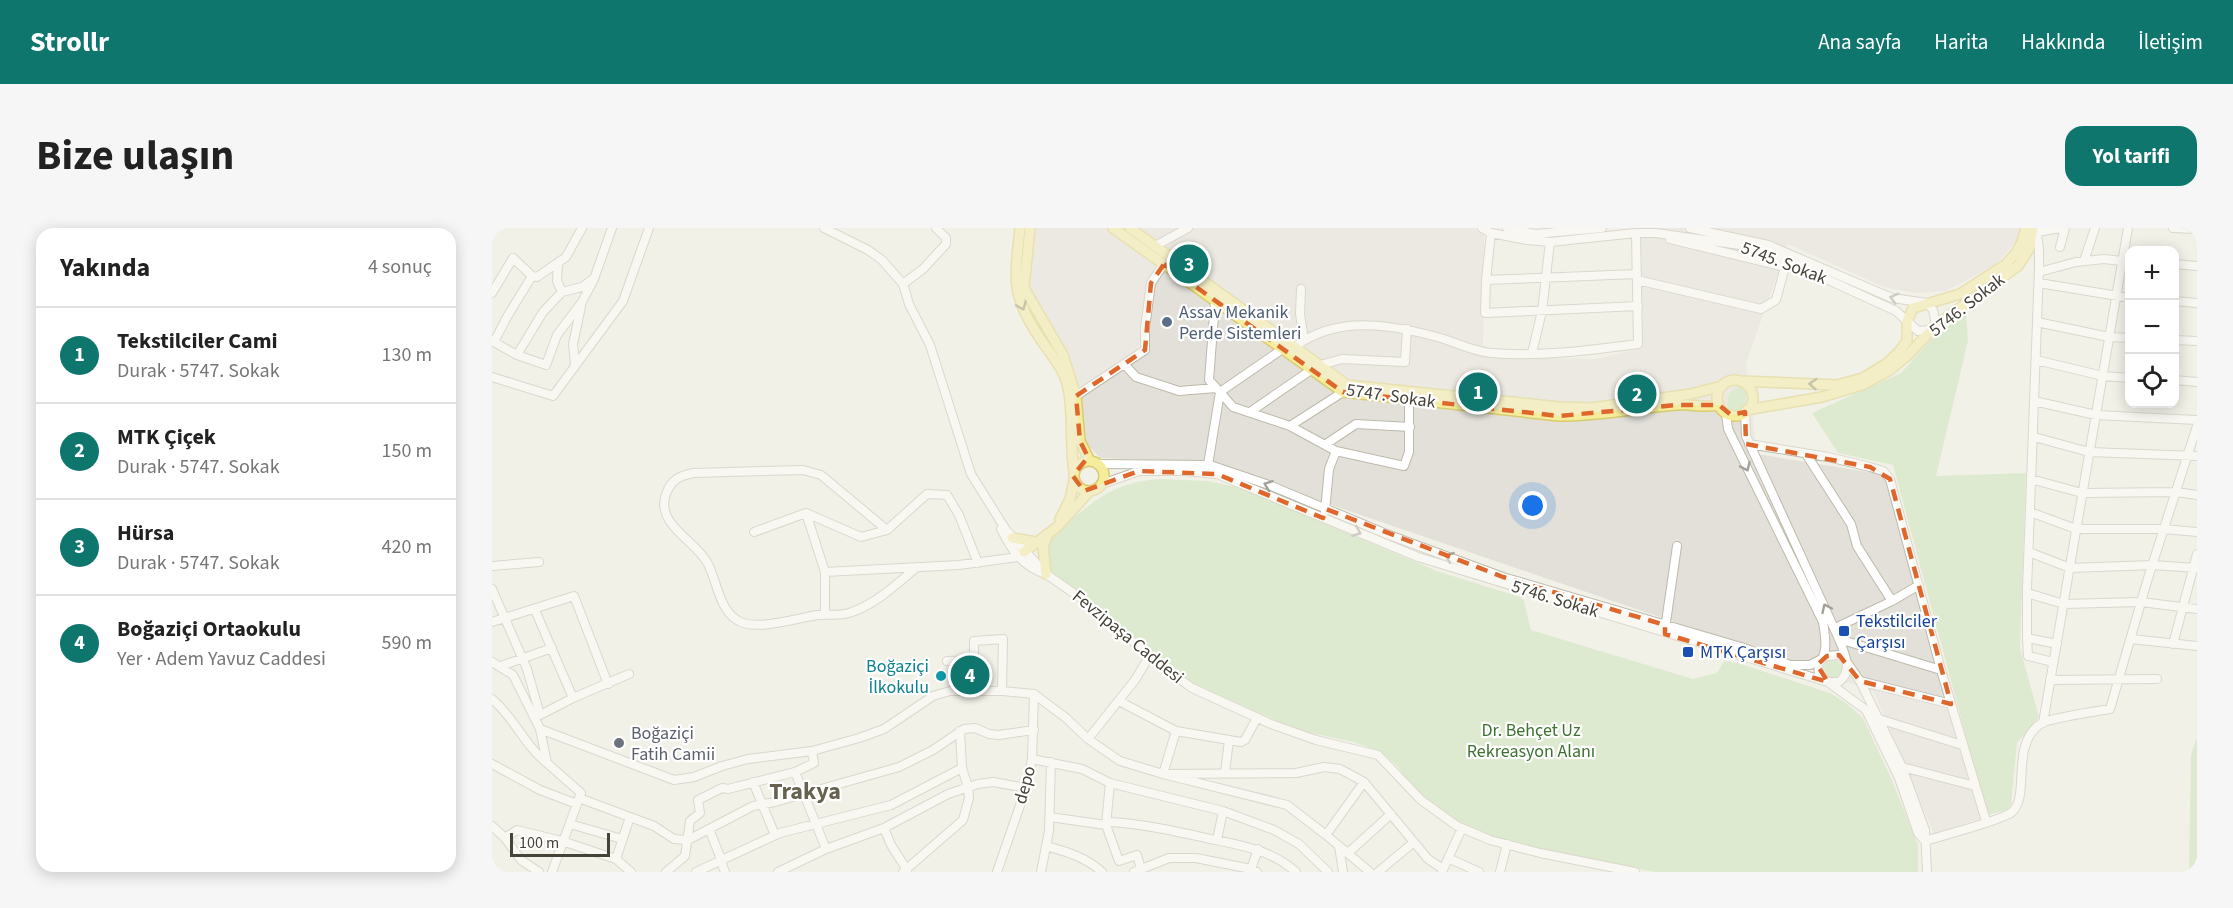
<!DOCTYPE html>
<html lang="tr">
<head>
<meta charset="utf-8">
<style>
	body { margin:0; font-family:"Source Sans 3",sans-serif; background:#f6f6f6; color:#222 }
	.controls { position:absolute; right:18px; top:18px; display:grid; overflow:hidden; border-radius:12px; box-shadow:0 3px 15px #0003 }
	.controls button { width:54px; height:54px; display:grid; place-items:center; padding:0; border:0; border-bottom:2px solid #e0e0e0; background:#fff; color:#222; font:30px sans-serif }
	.scale { position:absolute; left:18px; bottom:15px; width:100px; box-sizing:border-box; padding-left:6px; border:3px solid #454237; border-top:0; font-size:16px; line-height:21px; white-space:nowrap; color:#454237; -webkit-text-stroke:4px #fff; paint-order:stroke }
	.you { position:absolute; left:1041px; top:278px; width:21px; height:21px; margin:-15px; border:4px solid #fff; border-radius:50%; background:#1a73e8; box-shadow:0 0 0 9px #1a73e833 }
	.badge { display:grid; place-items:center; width:39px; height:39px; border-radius:50%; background:#0f766e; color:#fff; font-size:20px; font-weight:700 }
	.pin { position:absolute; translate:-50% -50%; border:3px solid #fff; box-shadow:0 2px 6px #0006 }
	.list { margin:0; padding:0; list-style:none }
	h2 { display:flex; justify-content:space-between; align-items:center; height:78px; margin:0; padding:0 24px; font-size:26px }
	h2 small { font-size:20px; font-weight:400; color:#767676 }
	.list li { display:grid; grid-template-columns:39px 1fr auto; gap:18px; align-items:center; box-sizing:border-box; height:96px; padding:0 24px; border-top:2px solid #e0e0e0 }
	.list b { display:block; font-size:22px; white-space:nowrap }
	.list p { margin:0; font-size:20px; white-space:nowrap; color:#767676 }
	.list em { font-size:20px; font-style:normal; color:#767676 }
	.icon { flex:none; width:33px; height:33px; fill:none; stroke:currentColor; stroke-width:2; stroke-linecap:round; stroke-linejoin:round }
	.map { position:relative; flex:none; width:1705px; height:644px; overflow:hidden; border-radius:18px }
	header { display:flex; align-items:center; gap:36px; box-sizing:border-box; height:84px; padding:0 30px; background:#0f766e; color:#fff }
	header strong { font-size:28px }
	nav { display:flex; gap:33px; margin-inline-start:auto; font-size:21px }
	.intro { display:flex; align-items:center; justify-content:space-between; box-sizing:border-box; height:144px; padding:0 36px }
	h1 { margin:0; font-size:42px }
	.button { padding:15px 27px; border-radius:18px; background:#0f766e; color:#fff; font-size:21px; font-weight:700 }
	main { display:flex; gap:36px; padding:0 36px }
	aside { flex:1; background:#fff; border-radius:18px; box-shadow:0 3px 15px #0003 }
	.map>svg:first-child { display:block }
</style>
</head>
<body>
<header>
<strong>Strollr</strong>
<nav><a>Ana sayfa</a><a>Harita</a><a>Hakkında</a><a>İletişim</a></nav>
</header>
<div class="intro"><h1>Bize ulaşın</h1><a class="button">Yol tarifi</a></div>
<main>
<aside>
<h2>Yakında<small>4 sonuç</small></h2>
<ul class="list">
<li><span class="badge">1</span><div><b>Tekstilciler Cami</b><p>Durak · 5747. Sokak</p></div><em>130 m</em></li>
<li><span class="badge">2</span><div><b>MTK Çiçek</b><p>Durak · 5747. Sokak</p></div><em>150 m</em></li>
<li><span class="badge">3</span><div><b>Hürsa</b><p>Durak · 5747. Sokak</p></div><em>420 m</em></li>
<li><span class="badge">4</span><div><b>Boğaziçi Ortaokulu</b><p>Yer · Adem Yavuz Caddesi</p></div><em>590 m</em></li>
</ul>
</aside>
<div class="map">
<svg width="1705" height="644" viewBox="0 0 1705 644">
	<rect width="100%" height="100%" fill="#f2f1e8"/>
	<path fill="#e2e0d9" d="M543 0H982L992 7 991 129 1104 131 1151 120 1149 0H1529L1527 11 1503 37 1454 63 1423 65 1392 59 1296 16 1254 135 1265 226 1389 246 1395 251 1490 590 1442 606 1382 464 1297 433 713 234 608 230 594 215 587 158 574 125 538 63Z"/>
	<path fill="#c5e3b4" d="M1474 85 1476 113 1444 248 1534 245 1528 420 1547 489 1525 515 1519 576 1515 582 1495 587 1401 237 1346 225 1320 185 1409 145 1442 108Z
		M1249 159 1255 166 1253 177 1247 183H1239L1236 179C1234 169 1238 160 1249 159Z
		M668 251 716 253 749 260 945 343 1028 369 1032 373 1039 402 1201 451 1225 445 1232 433 1246 435 1338 465 1354 475 1371 490 1399 550 1426 617V644H1164L1048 625 971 599 928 569 906 539 890 524 861 514 805 502 694 452 558 347 554 313C593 282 614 254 668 251Z
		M1332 441a9 9 0 1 1 18 0a9 9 0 1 1-18 0Z
		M1705 509V644H1697L1699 527Z"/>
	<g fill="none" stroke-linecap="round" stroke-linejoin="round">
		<g stroke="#bdbaab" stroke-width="10">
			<path id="minor" d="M332 0 376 22 390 32 411 56 417 76 438 117 479 246 514 302 554 346 587 369 675 442 700 460 779 496 824 512 886 527 929 572 965 598 998 612 1048 625 1143 644
				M990 0 999 5 1035 12 1058 14 1144 5H1164L1255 18 1295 33 1404 83 1426 103 1439 102
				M1015 0 1043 6 1110 0
				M1198 0 1276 17 1400 70 1435 75 1441 82 1444 97
				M1544 0 1547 21V40L1535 361V410L1565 416
				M1681 0 1705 1
				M1545 4 1569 0
				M999 5 994 52 993 85 1146 78
				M1178 11 1293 39 1295 35
				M663 18 696 0
				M1568 19 1573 0
				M1592 33 1603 0
				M66 35 65 53 70 64 90 59 101 51
				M1682 36 1705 38
				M1547 44 1584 34 1612 31 1638 34
				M994 52 1145 46
				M1145 52 1269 81 1284 72 1293 39
				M1547 55 1638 70
				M411 56 431 41 454 16V10L444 0
				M809 61 808 86 812 112
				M0 65 21 30 40 48 45 49 74 29 90 0
				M1682 73 1705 75
				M1545 94 1617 109 1638 110
				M1682 112 1705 113
				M0 113 25 127 54 137 65 107 90 74 102 51 120 0
				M2 114 15 89 40 48
				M803 119C845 86 904 97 952 111 967 116 984 124 1000 125 1046 129 1101 122 1146 116L1144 5
				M789 122 728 164 741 179 798 198 844 223 912 238 917 224V172
				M1040 125 1050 83 1058 14
				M25 127 51 84 70 64
				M1544 132 1611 148 1638 150
				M632 136 644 149 687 163 724 160
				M83 137 81 116 89 79
				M828 137 850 131 913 134 915 101
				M0 149 61 168 131 73 157 0
				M1682 152 1705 154
				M584 168 653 122V100L659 55 672 36
				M1542 173 1604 187 1705 192
				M758 184 819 142
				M1234 185 1236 201 1331 394C1333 407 1337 426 1326 436L1327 447 1336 454H1347C1362 442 1352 425 1347 411L1254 208 1253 184
				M798 198 851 164
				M1542 209 1597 224 1705 228
				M834 216 864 196 918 199
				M1257 216 1336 229 1378 239 1391 243 1398 251 1449 442 1494 593
				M1314 226 1359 296 1365 318 1400 373 1427 357
				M605 236 718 237 777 257 897 307 1011 349 1249 419 1298 437H1318L1335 428 1347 427 1352 430 1368 453 1410 539 1433 602 1435 644
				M716 237 728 164 717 152 723 74
				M1539 251 1590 265 1685 264 1705 267
				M610 256 647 243H692L725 246 926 329 1336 454 1374 482 1407 550 1426 605 1433 613
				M833 283 837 241 844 223
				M1538 284 1584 301H1672L1705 304
				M314 285 333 344V387
				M509 301C519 321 529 337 551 345
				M262 304 314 285 369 309 395 302
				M1537 324 1578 340 1660 337 1705 340
				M0 338 47 334
				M425 339C405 356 383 377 357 385 348 388 336 386 325 387 305 390 262 404 245 392 227 381 225 353 216 336 204 312 163 297 174 266 179 252 187 248 201 245L311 242 329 247 395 302 435 266 455 267 467 287 486 335
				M333 344 467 337 526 329 532 324
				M0 361 35 441 48 487 81 470 137 446
				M1535 365 1572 376 1649 374 1705 381
				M43 382 81 470
				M0 394 82 368 116 456
				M1343 400 1400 373
				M1173 401 1185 318
				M1535 410 1536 428 1561 434
				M1347 411 1449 442
				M1639 411 1705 418
				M1681 416 1705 326
				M455 433 482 432V413L511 411 510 463
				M0 434 21 447 48 501 182 552 202 549 230 538 256 531 320 523 367 510 392 501 441 468 458 463H510L542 466
				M9 438 60 420
				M1558 452 1665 451
				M1368 453 1459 476
				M542 466 574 490 596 511 628 533 671 546 795 577 834 607 878 644
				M0 471C22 489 32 517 55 535
				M627 473 684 503 749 514 753 512 765 490
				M1387 491 1470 517
				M1551 495 1636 0
				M48 501 55 535 89 565 60 644
				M684 503 671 546 804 545 832 539 848 541 872 554 936 631 951 641
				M596 511 643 452 658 427
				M540 531 590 541 618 555 731 583 782 602 807 616 836 644
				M0 536 48 562 85 576
				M1410 539 1483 558
				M303 544 334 621
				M733 545 737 512
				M261 554 283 607
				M618 555 614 597 627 633 645 627 649 641
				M87 570 162 598 182 611 196 612 261 578 283 574 407 539 441 522 472 501 483 500 497 506 507 507 542 502
				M558 589 614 597 618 594C651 596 682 603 714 610 746 617 779 621 804 644
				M78 596 130 611
				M0 598 13 610 29 632 47 644
				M392 600 399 617 415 642
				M218 603 230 634
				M834 607 872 554
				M13 610 25 602 70 613 124 631 139 644
				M725 612 731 583
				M1433 613C1449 608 1511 592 1520 584 1539 567 1517 515 1550 495 1559 490 1606 483 1618 481L1656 350 1705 198
				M554 618C575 624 594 629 610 644
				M847 618 851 644
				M856 625 899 586
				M956 630 987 644
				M124 631 138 589
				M229 634 233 644
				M174 644 193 628 198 593 208 585 206 572 230 560 236 561 303 544 322 535 320 523
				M204 644 288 605 399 577 470 540
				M286 644 334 621 392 600 456 566 486 556 501 554 534 560
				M411 644 471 592 477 570 476 559 470 540 468 503
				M505 644 534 560 540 531 542 466
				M549 644 557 603 559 534
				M642 644 677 630H704L759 641 765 644
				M758 644 766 621
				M886 644 922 614
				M950 644 970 600
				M1008 644 1015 616"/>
		</g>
		<g stroke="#d9cc6f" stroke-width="12">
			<path id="major" d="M528 0C523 50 518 65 547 109 555 121 566 134 572 147 583 172 577 215 582 243
				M538 0 532 60 571 127 584 168 588 213 598 233
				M621 0 851 164 1067 188C1108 188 1145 180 1185 177 1199 176 1213 180 1227 177
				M638 0 855 157 1067 179 1100 180 1199 166 1230 158
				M1225 170a18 18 0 1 1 36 0a18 18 0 1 1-36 0Z
				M1249 153 1345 157 1371 150 1394 136 1407 124 1415 113V93L1421 80 1468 66 1513 37 1524 25 1530 14 1534 0
				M1255 182 1330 169 1370 157 1398 142 1416 127 1444 97 1526 38 1537 21 1541 0
				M582 248a15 15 0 1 1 30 0a15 15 0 1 1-30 0Z
				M568 291 578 271 582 253
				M520 310 544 314
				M532 324 565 299 597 264
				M554 346 551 319 556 306"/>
		</g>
		<use href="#minor" stroke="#fff" stroke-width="8"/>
		<use href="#major" stroke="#f5ec9e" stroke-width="9"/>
	</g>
	<defs><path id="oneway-chevron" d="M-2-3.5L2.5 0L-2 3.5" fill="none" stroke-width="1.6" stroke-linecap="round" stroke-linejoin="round" transform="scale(1.5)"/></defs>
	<g stroke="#a2a09b">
		<use href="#oneway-chevron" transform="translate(1402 70) rotate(-165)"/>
		<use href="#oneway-chevron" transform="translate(1254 239) rotate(65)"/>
		<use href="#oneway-chevron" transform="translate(776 257) rotate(-159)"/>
		<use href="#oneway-chevron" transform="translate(865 304) rotate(22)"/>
		<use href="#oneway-chevron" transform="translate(957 329) rotate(-160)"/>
		<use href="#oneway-chevron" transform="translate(1334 380) rotate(-115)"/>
	</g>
	<g stroke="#948e65">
		<use href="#oneway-chevron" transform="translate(530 78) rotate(67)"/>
		<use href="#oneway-chevron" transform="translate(1321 156) rotate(-176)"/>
	</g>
	<path d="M0 0H1705V644H0ZM672 36 851 164 1067 188 1184 177H1227L1239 187 1253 184 1254 216 1378 239 1398 251 1459 476 1368 453 1347 427 1335 428 1325 437 1336 454 1173 406V397L1011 349 834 281 831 290 725 246 647 243 592 263 581 248 596 229 588 213 584 168 653 122 659 55Z" fill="#f2f1e8" fill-opacity=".55" fill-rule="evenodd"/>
	<path fill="none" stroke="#df672c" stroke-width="4.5" stroke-dasharray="12 8" stroke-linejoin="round" d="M672 36 851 164 1067 188 1184 177H1227L1239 187 1253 184 1254 216 1378 239 1398 251 1459 476 1368 453 1347 427 1335 428 1325 437 1336 454 1173 406V397L1011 349 834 281 831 290 725 246 647 243 592 263 581 248 596 229 588 213 584 168 653 122 659 55Z"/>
	<circle fill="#5c6f8a" stroke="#fff" stroke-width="2" cx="675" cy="94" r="6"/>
	<g fill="#1a4fb4" stroke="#fff" stroke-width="2">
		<rect x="1346" y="397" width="12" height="12" rx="3"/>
		<rect x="1190" y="418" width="12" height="12" rx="3"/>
	</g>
	<circle fill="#0f9aa8" stroke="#fff" stroke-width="2" cx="449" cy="448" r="6"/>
	<circle fill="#6b7280" stroke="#fff" stroke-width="2" cx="127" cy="515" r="6"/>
	<g text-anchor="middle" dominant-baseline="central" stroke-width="4.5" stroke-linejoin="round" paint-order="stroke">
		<g font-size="18" fill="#454237" stroke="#fff">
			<text transform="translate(1292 35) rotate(21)">5745. Sokak</text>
			<text transform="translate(1475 77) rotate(-38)">5746. Sokak</text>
			<text transform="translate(899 168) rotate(8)">5747. Sokak</text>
			<text transform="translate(1063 371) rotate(17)">5746. Sokak</text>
			<text transform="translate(636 409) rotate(39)">Fevzipaşa Caddesi</text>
			<text transform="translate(533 557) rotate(-75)">depo</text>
		</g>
		<g font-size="18" fill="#4e5e75" stroke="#fff" text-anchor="start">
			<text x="687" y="84">Assav Mekanik<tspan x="687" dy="21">Perde Sistemleri</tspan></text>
		</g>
		<g font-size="18" fill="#164399" stroke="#fff" text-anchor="start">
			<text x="1364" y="393">Tekstilciler<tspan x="1364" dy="21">Çarşısı</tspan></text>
			<text x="1208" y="424">MTK Çarşısı</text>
		</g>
		<g font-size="18" fill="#0d838f" stroke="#fff" text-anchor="end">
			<text x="437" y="438">Boğaziçi<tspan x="437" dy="21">İlkokulu</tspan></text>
		</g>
		<g font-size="18" fill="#3d7230" stroke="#fff">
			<text x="1039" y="502">Dr. Behçet Uz<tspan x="1039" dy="21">Rekreasyon Alanı</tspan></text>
		</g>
		<g font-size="18" fill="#5b616d" stroke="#fff" text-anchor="start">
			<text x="139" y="505">Boğaziçi<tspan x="139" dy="21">Fatih Camii</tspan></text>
		</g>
		<g font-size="24" font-weight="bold" fill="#67624f" stroke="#fff">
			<text x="313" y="563">Trakya</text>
		</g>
	</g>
</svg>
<div class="controls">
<button>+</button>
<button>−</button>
<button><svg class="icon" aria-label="locate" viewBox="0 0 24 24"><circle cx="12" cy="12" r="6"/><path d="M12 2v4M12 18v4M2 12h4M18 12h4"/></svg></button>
</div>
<div class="scale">100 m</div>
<div class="you"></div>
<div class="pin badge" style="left:986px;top:164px">1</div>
<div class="pin badge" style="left:1145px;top:166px">2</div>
<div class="pin badge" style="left:697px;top:36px">3</div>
<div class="pin badge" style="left:478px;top:447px">4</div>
</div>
</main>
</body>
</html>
